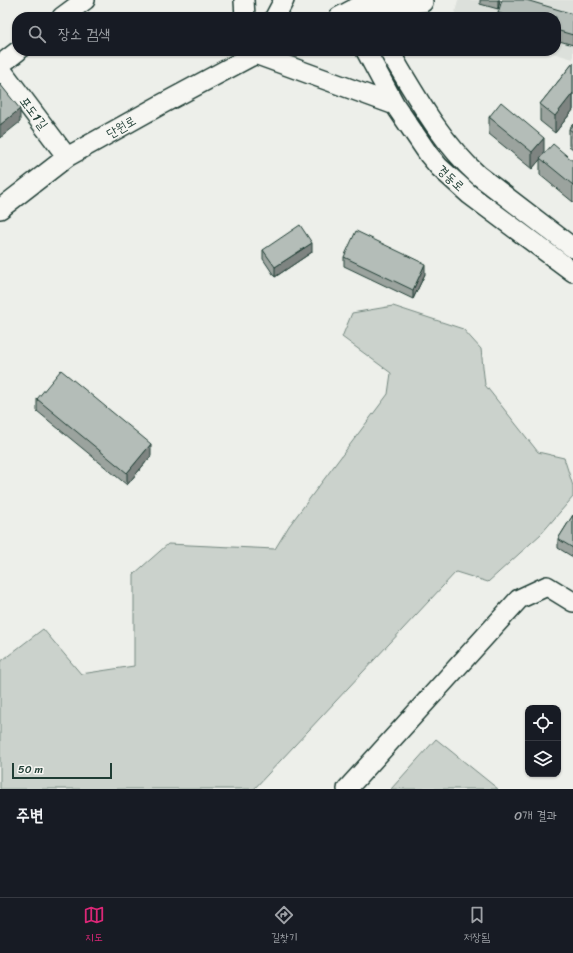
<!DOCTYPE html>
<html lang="ko">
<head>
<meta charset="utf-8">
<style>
	body { margin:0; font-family:Sriracha,"Poor Story",sans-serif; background:#242831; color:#f1f3f6 }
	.controls { position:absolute; right:12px; bottom:12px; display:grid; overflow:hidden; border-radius:8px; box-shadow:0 1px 3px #0004 }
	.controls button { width:36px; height:36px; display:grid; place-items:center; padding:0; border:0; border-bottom:1px solid #363941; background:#171b24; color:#f1f3f6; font:20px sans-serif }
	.scale { position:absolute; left:12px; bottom:10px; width:100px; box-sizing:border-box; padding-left:4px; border:2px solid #1f3d34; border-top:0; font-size:11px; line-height:14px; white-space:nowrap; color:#1f3d34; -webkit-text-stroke:3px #f6f6f2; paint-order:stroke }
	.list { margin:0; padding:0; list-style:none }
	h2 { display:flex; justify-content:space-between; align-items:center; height:52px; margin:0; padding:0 16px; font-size:17px }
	h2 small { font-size:13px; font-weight:400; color:#9ea1a6 }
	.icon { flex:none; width:22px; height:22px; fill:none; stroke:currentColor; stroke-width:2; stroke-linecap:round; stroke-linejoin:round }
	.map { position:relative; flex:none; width:573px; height:789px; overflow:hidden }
	.search { position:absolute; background:#171b24; box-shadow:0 1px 3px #0004; left:12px; right:12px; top:12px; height:44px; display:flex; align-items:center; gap:10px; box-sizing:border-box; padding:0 14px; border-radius:16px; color:#9ea1a6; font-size:15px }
	.sheet { height:108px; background:#171b24 }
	nav { display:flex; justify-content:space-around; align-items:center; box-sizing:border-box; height:56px; border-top:1px solid #363941; background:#171b24; font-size:11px; color:#9ea1a6 }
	nav a { display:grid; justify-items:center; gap:2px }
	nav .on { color:#db2777 }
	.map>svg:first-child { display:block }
</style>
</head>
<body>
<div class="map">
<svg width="573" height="789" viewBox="0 0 573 789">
	<rect width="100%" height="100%" fill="#edefea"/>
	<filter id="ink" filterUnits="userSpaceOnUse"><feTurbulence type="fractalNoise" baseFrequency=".025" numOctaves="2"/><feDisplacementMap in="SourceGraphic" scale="8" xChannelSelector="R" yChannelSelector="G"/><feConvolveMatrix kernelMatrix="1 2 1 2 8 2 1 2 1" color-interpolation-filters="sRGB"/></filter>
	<g filter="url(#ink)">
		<path fill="#dce0db" d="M458 0H573V59L546 51H556V17H454Z"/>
		<path fill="#cbd2cc" stroke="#758880" d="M393 306 463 329 481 349 485 385 538 452 564 458 573 486V497L541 534 488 582 456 572 254 789H0V662L43 629 81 674 134 666V574L168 544 275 549 289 526 388 394 391 373 342 337 352 313Z
			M436 739 498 789H391Z"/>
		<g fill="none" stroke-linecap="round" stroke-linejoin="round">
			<g stroke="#1f3d34" stroke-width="22">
				<path id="minor" d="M244 0 245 17
					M361 7 423 2
					M62 17 85 0
					M275 17 284 0
					M339 17 371 0
					M256 51 255 54 395 105
					M366 51 395 105 429 155 439 167 470 195 573 272
					M389 51C415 94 440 141 478 175L573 248
					M0 65 18 51
					M0 68 67 157
					M0 209 67 157 162 104 261 51
					M347 789 519 599 547 586 573 602"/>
			</g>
			<use href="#minor" stroke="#f6f6f2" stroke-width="19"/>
		</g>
		<path fill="#9ba39e" stroke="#1f3d34" d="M480 0H500L498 9 480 4Z
			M498 13 573 14V45L556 40V17H498Z
			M573 63V110L555 133 540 121V104Z
			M489 117 544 154 573 161V202L540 175V159L532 169 489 134Z
			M573 124V149L569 146V129Z
			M263 250 312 252 275 277 263 259Z
			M344 257 425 274 413 299 344 266Z
			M37 399 151 456 127 485 37 411Z
			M573 515V557L558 548V539Z"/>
		<path fill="#7e8481" stroke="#1f3d34" d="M498 0H500L498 9Z
			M573 93V110L555 133V116Z
			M20 109V122L0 138V125Z
			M544 138V155L532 169V152Z
			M312 243V252L275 277V267Z
			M425 264V274L413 299V290Z
			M151 444V456L127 485V473Z"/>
		<path fill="#b4bdb8" stroke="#1f3d34" d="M502 0H526L573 14V35L556 30V17H511L498 13Z
			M573 63V93L555 116 540 104Z
			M0 84 20 109 0 125Z
			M501 102 544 138 532 152 489 117Z
			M573 124V132L569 129Z
			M553 144 573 161V185L540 158Z
			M300 225 312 243 275 267 263 250Z
			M356 231 425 264 413 290 344 257Z
			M61 370 151 444 127 473 37 399Z
			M573 515V548L558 539Z"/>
	</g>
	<g text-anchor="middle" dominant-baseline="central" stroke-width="3" stroke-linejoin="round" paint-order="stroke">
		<g font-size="13" fill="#1f3d34" stroke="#f6f6f2">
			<text transform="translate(34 113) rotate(53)">포도1길</text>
			<text transform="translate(121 127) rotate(-30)">단원로</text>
			<text transform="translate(451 178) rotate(43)">경동로</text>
		</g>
	</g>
</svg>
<div class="controls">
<button><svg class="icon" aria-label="locate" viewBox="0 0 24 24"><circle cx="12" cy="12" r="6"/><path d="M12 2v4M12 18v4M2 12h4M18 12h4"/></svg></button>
<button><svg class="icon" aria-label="layers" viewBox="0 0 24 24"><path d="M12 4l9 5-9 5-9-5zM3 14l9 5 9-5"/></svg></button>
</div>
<div class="scale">50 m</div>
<div class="search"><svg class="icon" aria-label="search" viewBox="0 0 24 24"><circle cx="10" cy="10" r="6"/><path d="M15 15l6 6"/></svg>장소 검색</div>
</div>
<section class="sheet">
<h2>주변<small>0개 결과</small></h2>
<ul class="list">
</ul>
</section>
<nav>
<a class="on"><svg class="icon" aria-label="map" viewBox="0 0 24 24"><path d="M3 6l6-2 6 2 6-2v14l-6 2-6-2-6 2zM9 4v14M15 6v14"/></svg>지도</a>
<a><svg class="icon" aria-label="directions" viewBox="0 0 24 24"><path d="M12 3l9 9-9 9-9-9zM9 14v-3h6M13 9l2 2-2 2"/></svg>길찾기</a>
<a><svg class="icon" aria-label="saved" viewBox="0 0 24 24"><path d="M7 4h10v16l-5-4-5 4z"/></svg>저장됨</a>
</nav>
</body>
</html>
